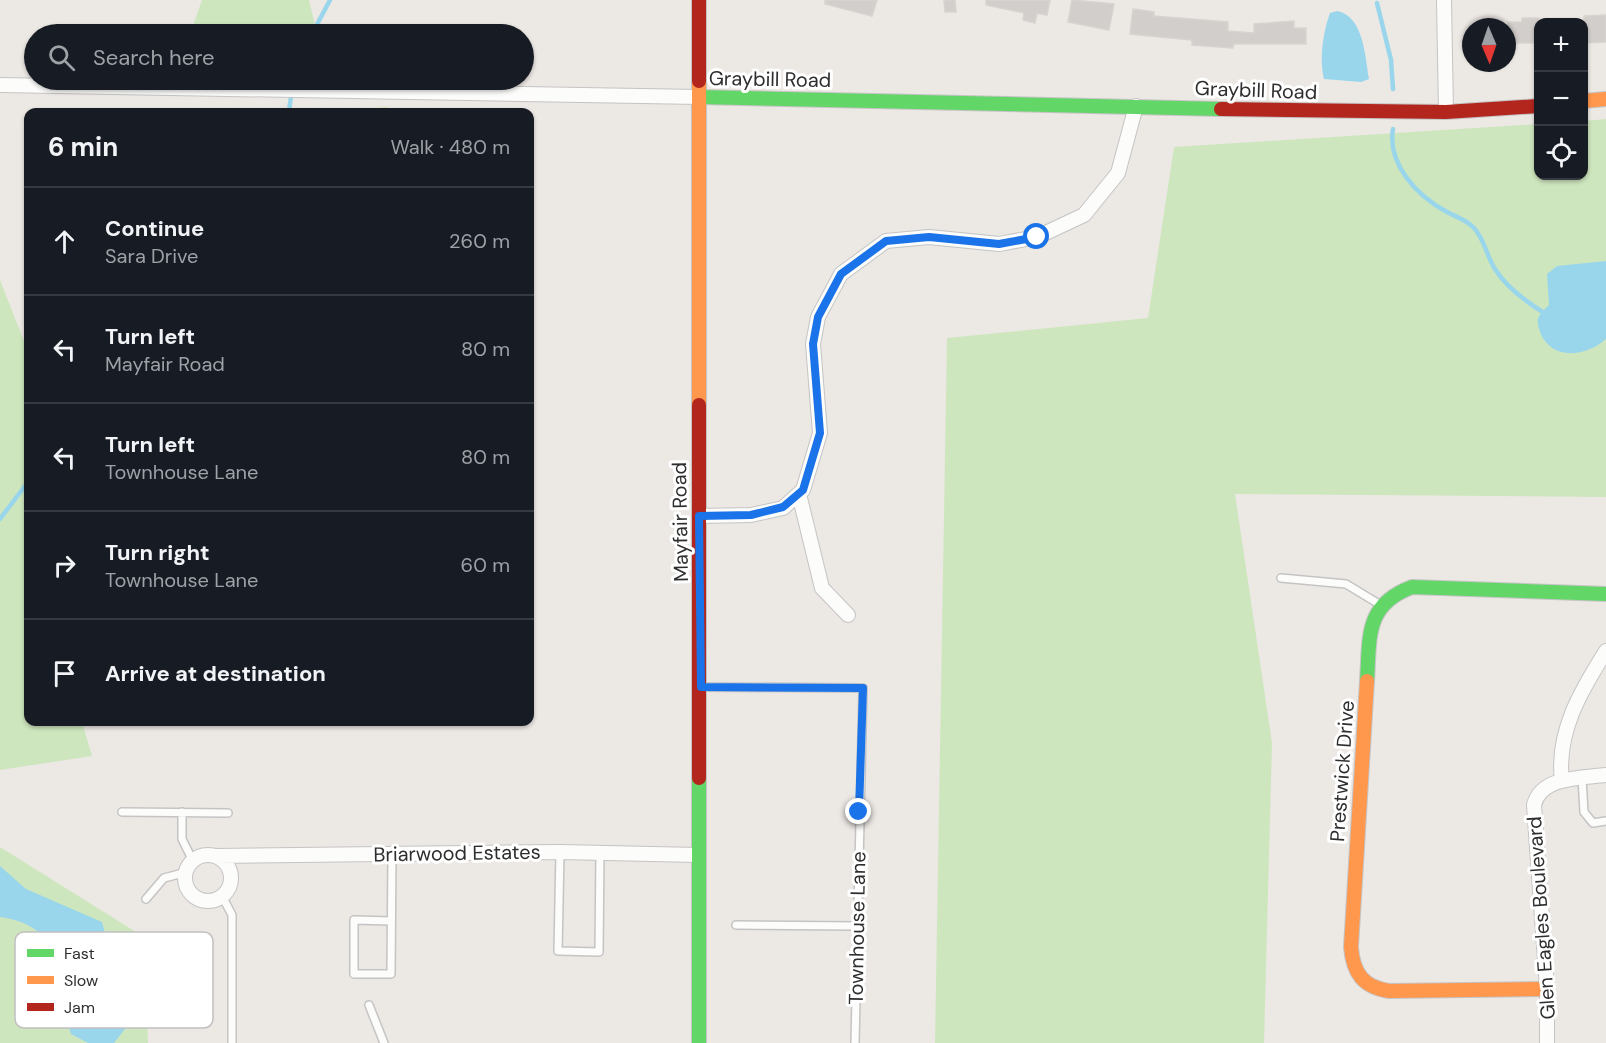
<!DOCTYPE html>
<html lang="en">
<head>
<meta charset="utf-8">
<style>
	body { margin:0; font-family:"DM Sans",sans-serif; background:#242831; color:#f1f3f6 }
	.controls { position:absolute; right:18px; top:18px; display:grid; overflow:hidden; border-radius:12px; box-shadow:0 2px 4px #0004 }
	.controls button { width:54px; height:54px; display:grid; place-items:center; padding:0; border:0; border-bottom:2px solid #363941; background:#171b24; color:#f1f3f6; font:30px sans-serif }
	.compass { position:absolute; left:1462px; top:18px; width:54px; height:54px; border-radius:50%; background:#171b24; box-shadow:0 2px 4px #0004; rotate:178deg }
	.stop { position:absolute; width:18px; height:18px; margin:-14px; border:4px solid #1a73e8; border-radius:50%; background:#fff }
	.stop.end { background:#1a73e8; border-color:#fff; box-shadow:0 2px 6px #0008 }
	.list { margin:0; padding:0; list-style:none }
	h2 { display:flex; justify-content:space-between; align-items:center; height:78px; margin:0; padding:0 24px; font-size:26px }
	h2 small { font-size:20px; font-weight:400; color:#9ea1a6 }
	.list li { display:grid; grid-template-columns:39px 1fr auto; gap:18px; align-items:center; box-sizing:border-box; height:108px; padding:0 24px; border-top:2px solid #363941 }
	.list b { display:block; font-size:22px; white-space:nowrap }
	.list p { margin:0; font-size:20px; white-space:nowrap; color:#9ea1a6 }
	.list em { font-size:20px; font-style:normal; color:#9ea1a6 }
	.icon { flex:none; width:33px; height:33px; fill:none; stroke:currentColor; stroke-width:2; stroke-linecap:round; stroke-linejoin:round }
	.map { position:relative; flex:none; width:1606px; height:1043px; overflow:hidden }
	.search { position:absolute; background:#171b24; box-shadow:0 2px 4px #0004; left:24px; top:24px; width:510px; height:66px; display:flex; align-items:center; gap:15px; box-sizing:border-box; padding:0 21px; border-radius:33px; color:#9ea1a6; font-size:22px }
	.panel { position:absolute; background:#171b24; box-shadow:0 2px 4px #0004; left:24px; top:108px; width:510px; height:618px; border-radius:12px }
	.map>svg:first-child { display:block }
</style>
</head>
<body>
<div class="map">
<svg width="1606" height="1043" viewBox="0 0 1606 1043">
	<rect width="100%" height="100%" fill="#ece8e4"/>
	<path fill="#cee6be" d="M202 0H309L317 34H190Z
		M387 107 388 112H332Z
		M1606 119V497L1235 494 1272 743 1264 1043H935L947 338 1148 318 1174 147 1538 124V176H1584V121Z
		M0 280 28 351V722H82L92 756 0 770Z
		M0 847 144 937 148 1043H0Z"/>
	<path fill="#99d6ec" d="M1337 11C1364 16 1365 57 1369 79L1361 82 1324 79C1319 60 1323 32 1330 13Z
		M1606 261V339C1586 357 1551 361 1540 332 1539 328 1537 324 1538 319 1539 314 1545 309 1549 305L1547 274 1557 266Z
		M0 866 26 889 102 922 120 989 124 1022 128 1025 114 1043H88L71 1034C53 983 71 927 0 917Z"/>
	<g fill="none" stroke-linecap="round" stroke-linejoin="round">
		<path stroke="#99d6ec" stroke-width="4.5" d="M1377 3 1391 60 1393 89
			M312 34 330 0
			M289 112 293 80
			M1393 129C1387 164 1417 196 1447 212 1456 217 1467 220 1474 228 1485 240 1486 255 1495 269 1506 287 1528 303 1546 314
			M0 519 28 482"/>
	</g>
	<path fill="#d1cecb" stroke="#d7d4d0" stroke-width="1.5" d="M825 0H877L872 16 825 4Z
		M944 0H955L956 12H945Z
		M986 0H1050L1047 15 1037 13 1035 23 1023 20 1024 13 986 5Z
		M1072 0 1114 4 1109 30 1068 22Z
		M1133 9 1154 12V16L1228 22V31L1254 33V24L1294 21V28H1306V44H1234L1233 48 1192 45V40L1130 34Z
		M1606 15V42L1584 43V16Z
		M1522 18H1539V43H1508V22H1522Z"/>
	<g fill="none" stroke-linecap="round" stroke-linejoin="round">
		<g stroke="#c5c4c5" stroke-width="10">
			<path id="lane" d="M1281 578 1346 584 1379 604
				M702 687 863 688 855 1043
				M1582 778 1584 812 1593 823 1606 821
				M122 812 228 813
				M182 812V839L193 861
				M560 852 558 951 599 952 600 852
				M222 896 232 915V1043
				M146 899 164 878 187 872
				M391 921 354 920V974H391L392 853
				M736 925 857 926
				M369 1005 384 1043"/>
		</g>
		<g stroke="#c5c4c5" stroke-width="16">
			<path id="street" d="M1444 0 1446 112
				M0 85 700 97
				M799 494 822 588 848 615
				M699 516 751 515 783 508 803 490 820 433 813 344 818 317 841 274 886 241 929 237 999 244 1037 237 1084 215 1118 173 1136 106
				M1562 781C1556 733 1580 692 1606 651
				M185 878a23 23 0 1 1 46 0a23 23 0 1 1-46 0Z
				M215 856 560 852 698 855
				M1547 1043V989L1534 805C1541 776 1582 778 1606 775"/>
		</g>
		<g stroke="#c5c4c5" stroke-width="16">
			<path id="fast" d="M700 97 1221 109
				M1367 681C1370 638 1364 605 1412 587L1606 594
				M699 778V1043"/>
		</g>
		<g stroke="#c5c4c5" stroke-width="16">
			<path id="slow" d="M699 81V405
				M1584 101 1606 99
				M1367 681 1351 947C1353 973 1363 987 1389 991L1547 989"/>
		</g>
		<g stroke="#c5c4c5" stroke-width="16">
			<path id="jam" d="M699 0V81
				M1221 109 1446 112 1538 106
				M699 405V778"/>
		</g>
		<use href="#lane" stroke="#fcfcfb" stroke-width="7"/>
		<use href="#street" stroke="#fcfcfb" stroke-width="14"/>
		<use href="#fast" stroke="#63d668" stroke-width="14"/>
		<use href="#slow" stroke="#ff974d" stroke-width="14"/>
		<use href="#jam" stroke="#b3261e" stroke-width="14"/>
	</g>
	<g fill="none" stroke-linecap="round" stroke-linejoin="round">
		<path stroke="#1a73e8" stroke-width="8" d="M859 812 863 688 701 687 699 516 751 515 783 507 803 490 820 433 813 344 818 317 841 274 886 241 929 237 999 244 1037 237"/>
	</g>
	<g text-anchor="middle" dominant-baseline="central" stroke-width="6" stroke-linejoin="round" paint-order="stroke">
		<g font-size="20" fill="#2e2e2e" stroke="#fff">
			<text transform="translate(770 79) rotate(1)">Graybill Road</text>
			<text transform="translate(1256 90) rotate(2)">Graybill Road</text>
			<text transform="translate(680 522) rotate(-91)">Mayfair Road</text>
			<text transform="translate(1342 771) rotate(-86)">Prestwick Drive</text>
			<text transform="translate(457 853) rotate(-1)">Briarwood Estates</text>
			<text transform="translate(1541 918) rotate(-94)">Glen Eagles Boulevard</text>
			<text transform="translate(857 928) rotate(-89)">Townhouse Lane</text>
		</g>
	</g>
	<rect x="15" y="932" width="198" height="96" rx="9" fill="#fff" stroke="#c0c0c0" stroke-width="1.5"/>
	<rect x="27" y="949" width="27" height="8" fill="#63d668"/>
	<rect x="27" y="976" width="27" height="8" fill="#ff974d"/>
	<rect x="27" y="1003" width="27" height="8" fill="#b3261e"/>
	<g font-size="16" fill="#2e2e2e">
		<text x="64" y="959">Fast</text>
		<text x="64" y="986">Slow</text>
		<text x="64" y="1013">Jam</text>
	</g>
</svg>
<div class="controls">
<button>+</button>
<button>−</button>
<button><svg class="icon" aria-label="locate" viewBox="0 0 24 24"><circle cx="12" cy="12" r="6"/><path d="M12 2v4M12 18v4M2 12h4M18 12h4"/></svg></button>
</div>
<svg class="compass" viewBox="-18 -18 36 36"><path d="M0-13l5 13h-10z" fill="#e53935"/><path d="M0 13l5-13h-10z" fill="#9ea1a6"/></svg>
<div class="stop" style="left:1037px;top:237px"></div>
<div class="stop end" style="left:859px;top:812px"></div>
<div class="search"><svg class="icon" aria-label="search" viewBox="0 0 24 24"><circle cx="10" cy="10" r="6"/><path d="M15 15l6 6"/></svg>Search here</div>
<section class="panel">
<h2>6 min<small>Walk · 480 m</small></h2>
<ul class="list">
<li><svg class="icon" aria-label="ahead" viewBox="0 0 24 24"><path d="M12 20V5M6 11l6-6 6 6"/></svg><div><b>Continue</b><p>Sara Drive</p></div><em>260 m</em></li>
<li><svg class="icon" aria-label="left" viewBox="0 0 24 24"><path d="M17 20v-9H6M10 6l-5 5 5 5"/></svg><div><b>Turn left</b><p>Mayfair Road</p></div><em>80 m</em></li>
<li><svg class="icon" aria-label="left" viewBox="0 0 24 24"><path d="M17 20v-9H6M10 6l-5 5 5 5"/></svg><div><b>Turn left</b><p>Townhouse Lane</p></div><em>80 m</em></li>
<li><svg class="icon" aria-label="right" viewBox="0 0 24 24"><path d="M7 20v-9h11M14 6l5 5-5 5"/></svg><div><b>Turn right</b><p>Townhouse Lane</p></div><em>60 m</em></li>
<li><svg class="icon" aria-label="arrive" viewBox="0 0 24 24"><path d="M6 21V4h12l-3 4 3 4H6"/></svg><div><b>Arrive at destination</b></div></li>
</ul>
</section>
</div>
</body>
</html>
